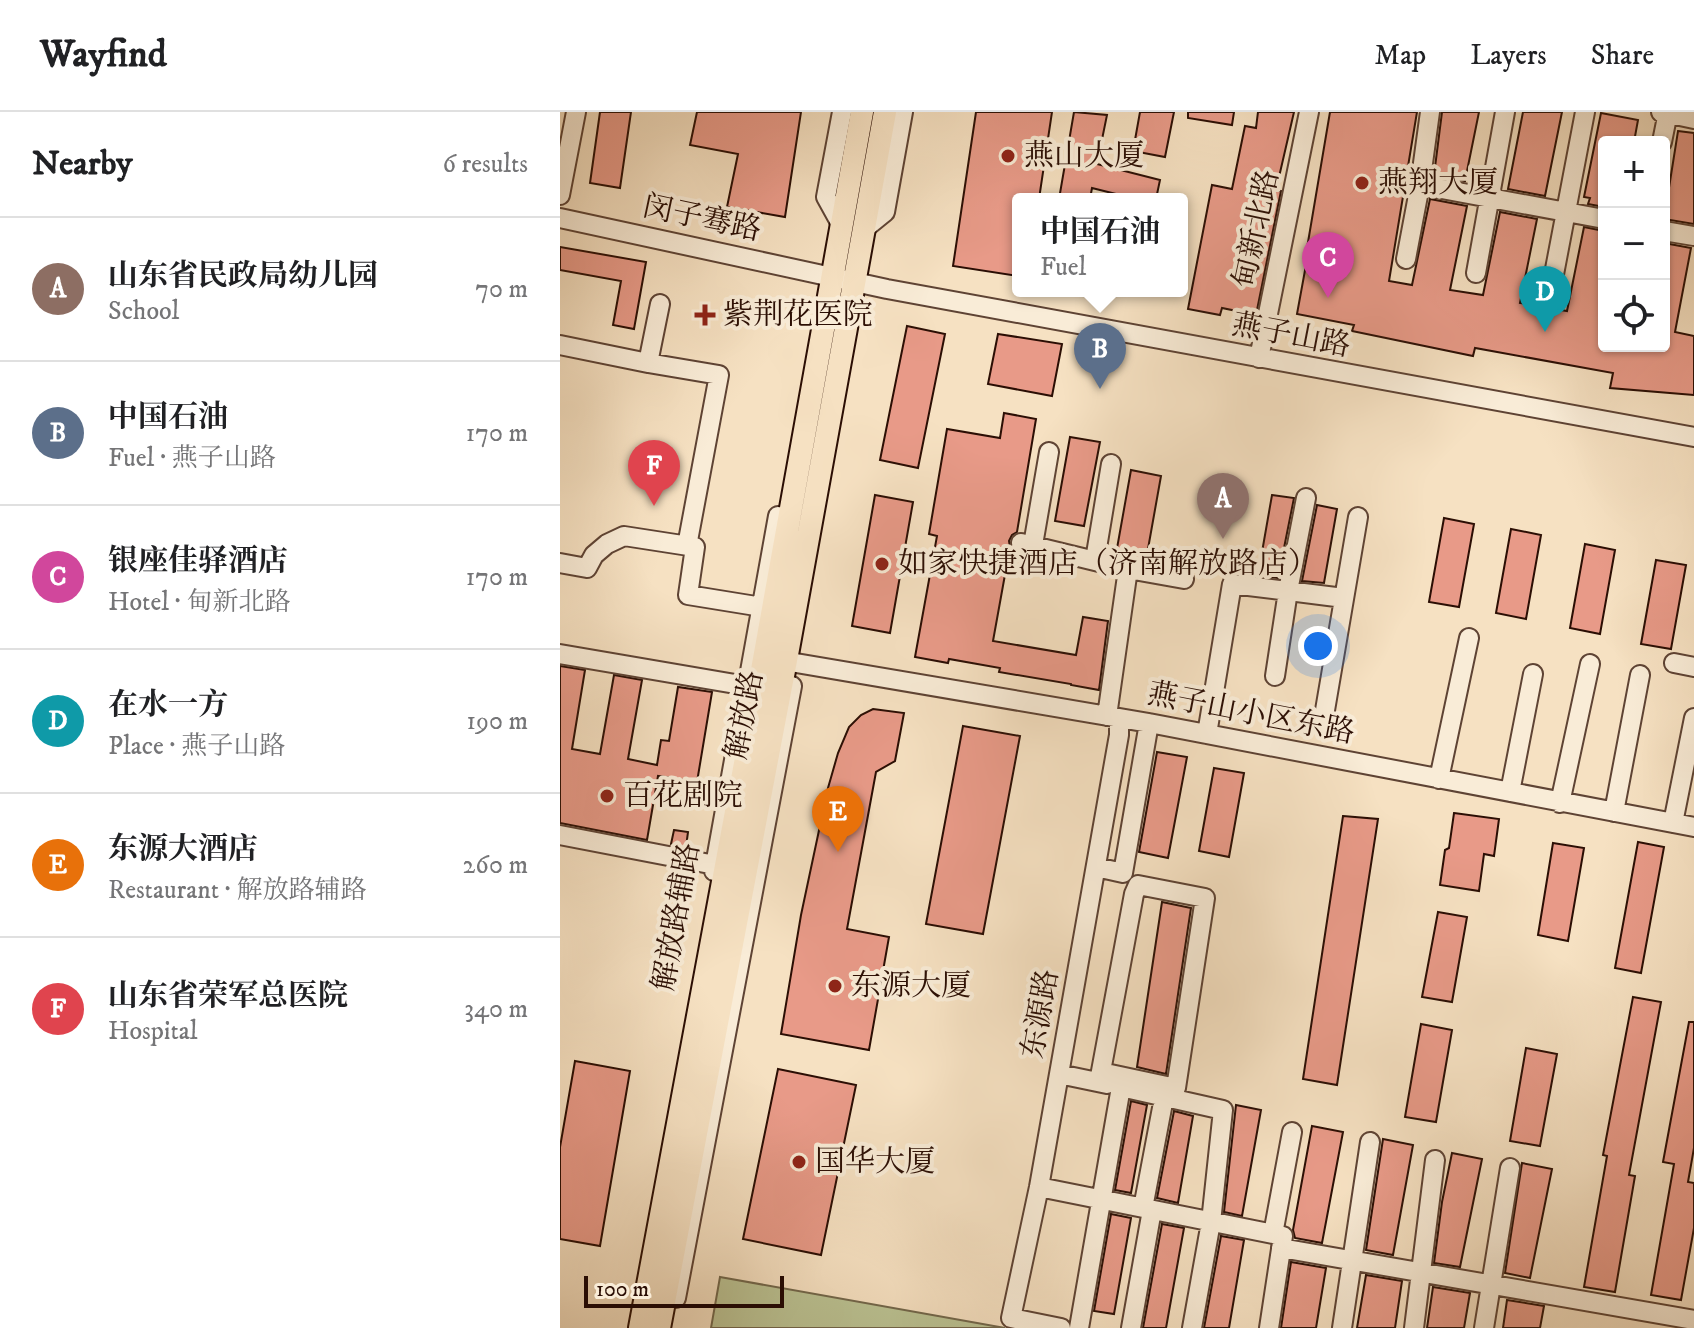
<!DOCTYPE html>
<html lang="en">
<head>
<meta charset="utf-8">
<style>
	body { margin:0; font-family:"IM FELL DW Pica","Noto Serif SC",serif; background:#f6f6f6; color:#202124 }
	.controls { position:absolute; right:24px; top:24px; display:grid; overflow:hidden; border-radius:8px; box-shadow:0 2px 6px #0004 }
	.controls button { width:72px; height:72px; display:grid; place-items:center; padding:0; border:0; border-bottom:2px solid #e0e0e0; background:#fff; color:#202124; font:40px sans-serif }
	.scale { position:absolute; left:24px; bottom:20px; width:200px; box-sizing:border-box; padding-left:8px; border:4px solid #2b0e04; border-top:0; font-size:22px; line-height:28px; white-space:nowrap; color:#2b0e04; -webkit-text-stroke:6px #f9ecd7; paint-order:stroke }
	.you { position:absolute; left:758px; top:534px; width:28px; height:28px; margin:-20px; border:6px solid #fff; border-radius:50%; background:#1a73e8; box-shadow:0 0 0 12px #1a73e833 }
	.badge { display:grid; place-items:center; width:52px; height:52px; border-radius:50%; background:#8f2418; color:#fff; font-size:26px; font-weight:700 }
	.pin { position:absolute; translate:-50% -66px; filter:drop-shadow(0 2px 4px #0008) }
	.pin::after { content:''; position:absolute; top:42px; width:28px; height:24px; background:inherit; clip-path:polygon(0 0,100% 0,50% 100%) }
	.popup { position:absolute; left:452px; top:81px; width:176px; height:104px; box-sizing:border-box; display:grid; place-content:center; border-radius:8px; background:#fff; filter:drop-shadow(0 2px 6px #0005); font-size:26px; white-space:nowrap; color:#757577 }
	.popup b { font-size:30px; color:#202124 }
	.popup::after { content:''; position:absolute; left:50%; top:100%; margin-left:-16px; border:16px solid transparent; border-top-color:#fff }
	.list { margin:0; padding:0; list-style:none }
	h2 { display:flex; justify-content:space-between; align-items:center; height:104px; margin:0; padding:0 32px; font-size:34px }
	h2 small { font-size:26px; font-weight:400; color:#757577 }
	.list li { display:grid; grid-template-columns:52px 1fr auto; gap:24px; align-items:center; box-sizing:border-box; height:144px; padding:0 32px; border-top:2px solid #e0e0e0 }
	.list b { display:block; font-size:30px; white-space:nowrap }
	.list p { margin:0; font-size:26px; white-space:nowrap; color:#757577 }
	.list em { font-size:26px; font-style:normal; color:#757577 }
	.icon { flex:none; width:44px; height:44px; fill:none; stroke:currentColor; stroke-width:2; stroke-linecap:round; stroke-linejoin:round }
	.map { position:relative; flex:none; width:1134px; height:1216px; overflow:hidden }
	header { display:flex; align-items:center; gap:48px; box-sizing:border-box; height:112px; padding:0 40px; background:#fff; border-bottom:2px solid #e0e0e0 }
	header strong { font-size:38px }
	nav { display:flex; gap:44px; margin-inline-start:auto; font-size:28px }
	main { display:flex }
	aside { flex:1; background:#fff }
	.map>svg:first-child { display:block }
</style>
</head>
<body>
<header>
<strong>Wayfind</strong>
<nav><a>Map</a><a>Layers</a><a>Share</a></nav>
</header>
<main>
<aside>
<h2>Nearby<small>6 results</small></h2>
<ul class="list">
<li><span class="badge" style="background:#8d6e63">A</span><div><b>山东省民政局幼儿园</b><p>School</p></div><em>70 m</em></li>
<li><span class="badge" style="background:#5c6f8a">B</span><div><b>中国石油</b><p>Fuel · 燕子山路</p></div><em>170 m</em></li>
<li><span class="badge" style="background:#d1479c">C</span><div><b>银座佳驿酒店</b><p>Hotel · 甸新北路</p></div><em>170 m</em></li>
<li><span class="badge" style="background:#0f9aa8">D</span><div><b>在水一方</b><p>Place · 燕子山路</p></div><em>190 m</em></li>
<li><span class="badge" style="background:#e8710a">E</span><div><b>东源大酒店</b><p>Restaurant · 解放路辅路</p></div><em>260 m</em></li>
<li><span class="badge" style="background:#e0444e">F</span><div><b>山东省荣军总医院</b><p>Hospital</p></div><em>340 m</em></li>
</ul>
</aside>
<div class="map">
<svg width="1134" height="1216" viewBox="0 0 1134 1216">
	<rect width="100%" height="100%" fill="#f6e1c2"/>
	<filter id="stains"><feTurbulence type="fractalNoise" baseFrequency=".0025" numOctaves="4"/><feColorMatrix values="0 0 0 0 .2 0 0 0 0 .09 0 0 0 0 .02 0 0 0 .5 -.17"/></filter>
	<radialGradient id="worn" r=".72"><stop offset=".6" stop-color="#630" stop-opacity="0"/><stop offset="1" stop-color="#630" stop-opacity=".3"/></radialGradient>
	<path fill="#bbc394" stroke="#73684c" stroke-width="2" d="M160 1165 445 1216H151Z"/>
	<path fill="#e89a88" stroke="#2b0e04" stroke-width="2" d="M40 0H71L60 76 30 71Z
		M137 0H241L225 105 167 95 178 42 130 33Z
		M416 0H492L479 87H458V164L393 154Z
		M514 0 547 3 537 52 600 68 596 87H576L532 76 530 87H499Z
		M580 0H614L605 45 573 39Z
		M628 0H674L672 13 628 6Z
		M698 0H734L716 78 721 79 696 203 662 196 660 203 628 197 652 73 672 77 685 14 696 16Z
		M770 0H857L829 169 852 173 870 87 907 94 890 178 923 183 940 100 977 107 960 191 1007 199 1024 115 1044 119V234H1104V131L1131 136 1115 220 1134 224V283L1050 276 1053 261 915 236 913 244 792 219 794 213 737 202 748 142H746Z
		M882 0H919L905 69 874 63Z
		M963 0H1002L985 84 948 77Z
		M1041 1 1078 8 1074 30H1044V95L1028 92 1030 86 1024 85Z
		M1118 19 1134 21V112L1104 107Z
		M0 135 86 150 74 217 53 213 61 169 0 158Z
		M347 214 385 222 358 356 320 348Z
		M438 222 502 232 492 284 428 272Z
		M444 301 476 307 457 420 452 423 449 429 450 435 433 529 516 543 523 505 548 509 539 578 511 573V572L439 560 440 556 389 547 388 551 355 545 377 424 369 422 387 317 440 326Z
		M510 325 540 330 524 414 495 409Z
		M571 358 601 364 586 448 556 442Z
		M315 383 353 390 330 521 292 514Z
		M712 383 734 386 718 466 698 463Z
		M757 393 777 397 764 471 742 469Z
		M884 406 914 412 899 495 869 490Z
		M951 417 981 423 966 507 936 501Z
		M1025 432 1055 438 1040 522 1010 516Z
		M1096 448 1126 453 1111 537 1081 532Z
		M0 554 25 558 12 637 40 642 54 563 82 568 68 647 97 653 101 628 109 629 118 575 152 580 137 670 98 664 87 728 0 711Z
		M313 597 344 601 335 649 316 660 287 817 329 825 309 938 221 922 241 803 268 676 278 641 289 615 301 603Z
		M403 614 460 624 423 822 366 812Z
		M597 640 627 645 608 746 579 740Z
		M654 656 684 661 669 745 639 739Z
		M894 701 939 707 934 744 924 742 919 779 880 773 885 738 889 736Z
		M783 704 818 707 777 973 743 967Z
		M114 718 128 720 126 735 111 732Z
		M1078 730 1104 735 1081 861 1055 856Z
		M993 731 1024 736 1008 829 978 823Z
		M602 790 631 796 606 962 577 955Z
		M878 800 907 805 892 890 862 885Z
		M1073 885 1101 890 1069 1063 1075 1064 1055 1180 1024 1175 1047 1044 1043 1043Z
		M1129 910H1134V1036L1128 1070 1134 1071V1116L1121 1188 1091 1183 1114 1052 1103 1050Z
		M861 912 892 918 876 1010 845 1005Z
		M966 936 997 942 980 1034 950 1029Z
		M15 949 70 959 40 1134 0 1127V1035Z
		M218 957 296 973 261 1143 183 1127Z
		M571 989 587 993 571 1081 555 1078Z
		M676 993 701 998 682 1104 664 1100Z
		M614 999 633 1004 618 1091 597 1086Z
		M752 1014 783 1020 762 1131 735 1126 733 1118Z
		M823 1027 853 1033 833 1143 806 1138Z
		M892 1041 922 1047 900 1155 874 1151 882 1090Z
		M962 1051 992 1057 970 1166 945 1161Z
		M551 1102 571 1106 554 1202 534 1199Z
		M602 1112 624 1116 606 1216H583Z
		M661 1124 684 1128 669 1216H644Z
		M731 1150 766 1156 756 1216H721Z
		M806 1163 842 1169 835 1216H797Z
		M873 1175 910 1181 904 1216H867Z
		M947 1188 984 1194 980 1216H943Z"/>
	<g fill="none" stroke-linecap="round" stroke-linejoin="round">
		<g stroke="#5e4334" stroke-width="22">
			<path id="minor" d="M1101 0 1134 7
				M1102 30 1108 0
				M860 73 1044 107
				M0 83 16 0
				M0 106 327 177 1134 325
				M282 114 266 85 282 0
				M304 117 325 100 343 0
				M1104 119 1134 124
				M846 147 860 73 870 0
				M916 161 945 0
				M991 178 1025 0
				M100 192 88 251 159 263 127 434
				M0 233 88 251
				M699 246 749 0
				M461 431 568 457 547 604
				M473 433 489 340
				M535 448 551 352
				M0 451 27 456 34 443 47 432 64 424 135 435 128 483 202 495
				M568 457 624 467
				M0 542 187 574
				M236 551 589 611 1134 715
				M1114 551 1134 555
				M715 564 728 479 746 386
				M763 610 798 405
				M647 622 672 472 784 486
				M879 667 909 526
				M950 680 973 562
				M1000 691 1030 552
				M1054 700 1080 563
				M1113 711 1134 606
				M0 723 155 753
				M536 755 563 761 589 611
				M154 759 218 404
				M499 962 547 972
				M539 970 574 782 578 773 645 786 616 976 541 960
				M479 1075 723 1124 709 1216
				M583 1096 602 996
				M723 1124 713 1122 732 1020
				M721 1136 1134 1208
				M116 1186 232 574
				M501 1216 451 1206 479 1075 559 623V606
				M519 1216 561 975 663 998 651 1110 632 1216
				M571 1216 592 1098
				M782 1216 810 1030
				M854 1216 875 1048
				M924 1216 950 1056"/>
		</g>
		<g stroke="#2b0e04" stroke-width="26">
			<path id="major" d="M80 1216 192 614 302 0
				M99 1216 226 548 325 0"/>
		</g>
		<use href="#minor" stroke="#f9ecd7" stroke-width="18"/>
		<use href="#major" stroke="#f6e1c2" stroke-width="22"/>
	</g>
	<g fill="#8f2418" stroke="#f9ecd7" stroke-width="3">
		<circle cx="448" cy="44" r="8"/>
		<circle cx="802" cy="71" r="8"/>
		<path d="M141 191h8v8h8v8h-8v8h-8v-8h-8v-8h8z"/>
		<circle cx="322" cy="452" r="8"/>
		<circle cx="47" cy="684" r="8"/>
		<circle cx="275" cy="874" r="8"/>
		<circle cx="239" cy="1050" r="8"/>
	</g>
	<g text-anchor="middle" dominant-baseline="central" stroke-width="8" stroke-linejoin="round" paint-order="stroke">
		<g font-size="30" fill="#2b0e04" stroke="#f9ecd7" text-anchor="start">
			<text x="464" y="44">燕山大厦</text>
			<text x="818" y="71">燕翔大厦</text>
			<text x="163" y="203">紫荆花医院</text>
			<text x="338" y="452">如家快捷酒店（济南解放路店）</text>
			<text x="63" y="684">百花剧院</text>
			<text x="291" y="874">东源大厦</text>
			<text x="255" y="1050">国华大厦</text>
		</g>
		<g font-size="30" fill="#2b0e04" stroke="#f9ecd7">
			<text transform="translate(142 107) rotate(12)">闵子骞路</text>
			<text transform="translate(697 117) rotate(-78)">甸新北路</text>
			<text transform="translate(731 224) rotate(11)">燕子山路</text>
			<text transform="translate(691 602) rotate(11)">燕子山小区东路</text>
			<text transform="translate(185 603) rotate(-79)">解放路</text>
			<text transform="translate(117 805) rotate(-80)">解放路辅路</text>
			<text transform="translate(481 902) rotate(-80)">东源路</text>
		</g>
	</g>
	<rect width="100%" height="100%" filter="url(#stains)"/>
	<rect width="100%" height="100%" fill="url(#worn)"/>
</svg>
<div class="controls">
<button>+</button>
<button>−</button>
<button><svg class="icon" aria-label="locate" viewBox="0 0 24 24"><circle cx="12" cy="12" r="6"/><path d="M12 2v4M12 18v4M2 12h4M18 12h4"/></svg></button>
</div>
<div class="scale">100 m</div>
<div class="you"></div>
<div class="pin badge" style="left:663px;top:427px;background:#8d6e63">A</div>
<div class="pin badge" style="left:540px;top:277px;background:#5c6f8a">B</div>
<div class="popup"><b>中国石油</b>Fuel</div>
<div class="pin badge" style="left:768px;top:186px;background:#d1479c">C</div>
<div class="pin badge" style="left:985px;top:220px;background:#0f9aa8">D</div>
<div class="pin badge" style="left:278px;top:740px;background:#e8710a">E</div>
<div class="pin badge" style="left:94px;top:394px;background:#e0444e">F</div>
</div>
</main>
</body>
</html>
